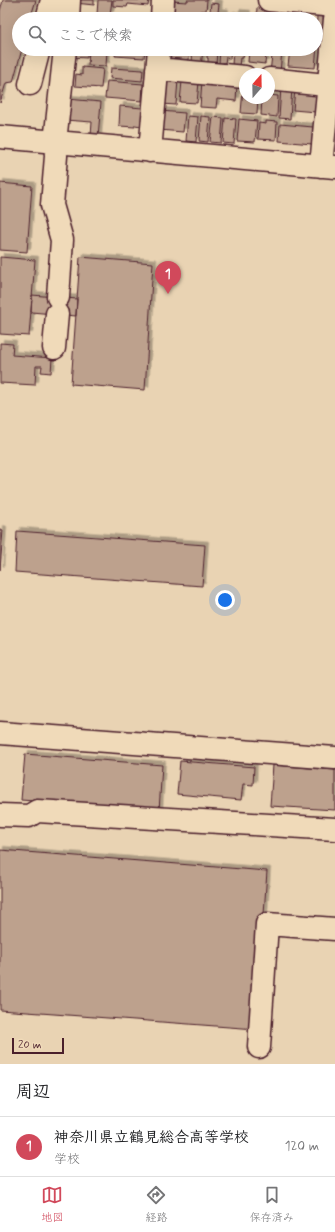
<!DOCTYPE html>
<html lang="ja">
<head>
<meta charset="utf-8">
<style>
	body { margin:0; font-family:Mynerve,"Klee One",sans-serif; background:#f6f6f6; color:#202124 }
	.compass { position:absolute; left:239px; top:68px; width:36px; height:36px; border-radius:50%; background:#fff; box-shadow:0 4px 16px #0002; rotate:20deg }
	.scale { position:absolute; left:12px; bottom:10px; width:52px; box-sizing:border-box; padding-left:4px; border:2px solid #4a1f2b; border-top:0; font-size:11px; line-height:14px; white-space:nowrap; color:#4a1f2b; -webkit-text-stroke:3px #f0dab9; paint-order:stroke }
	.you { position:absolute; left:225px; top:600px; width:14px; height:14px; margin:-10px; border:3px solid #fff; border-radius:50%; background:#1a73e8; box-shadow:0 0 0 6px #1a73e833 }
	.badge { display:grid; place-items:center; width:26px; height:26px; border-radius:50%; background:#d1495b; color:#fff; font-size:13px; font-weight:700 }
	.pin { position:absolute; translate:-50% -33px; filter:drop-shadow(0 1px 2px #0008) }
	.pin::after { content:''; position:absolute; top:21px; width:14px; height:12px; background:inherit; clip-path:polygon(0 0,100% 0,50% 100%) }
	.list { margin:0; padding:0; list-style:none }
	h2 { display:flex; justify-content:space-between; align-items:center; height:52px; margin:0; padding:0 16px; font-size:17px }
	h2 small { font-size:13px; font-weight:400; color:#757577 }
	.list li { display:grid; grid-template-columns:26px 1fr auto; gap:12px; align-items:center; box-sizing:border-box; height:60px; padding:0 16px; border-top:1px solid #e0e0e0 }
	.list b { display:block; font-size:15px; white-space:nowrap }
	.list p { margin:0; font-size:13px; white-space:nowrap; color:#757577 }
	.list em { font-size:13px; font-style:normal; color:#757577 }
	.icon { flex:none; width:22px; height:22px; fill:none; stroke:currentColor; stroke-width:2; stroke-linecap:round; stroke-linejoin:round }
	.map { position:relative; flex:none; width:335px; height:1064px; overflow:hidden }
	.search { position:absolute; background:#fff; box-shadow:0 4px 16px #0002; left:12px; right:12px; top:12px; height:44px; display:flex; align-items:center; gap:10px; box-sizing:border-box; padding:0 14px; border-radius:22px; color:#757577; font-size:15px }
	.sheet { height:112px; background:#fff }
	nav { display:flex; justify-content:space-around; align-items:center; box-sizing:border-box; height:56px; border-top:1px solid #e0e0e0; background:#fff; font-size:11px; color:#757577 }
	nav a { display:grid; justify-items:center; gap:2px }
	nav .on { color:#d1495b }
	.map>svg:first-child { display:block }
</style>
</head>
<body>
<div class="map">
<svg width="335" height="1064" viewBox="0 0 335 1064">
	<defs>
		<filter id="shadow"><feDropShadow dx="3.5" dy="-3.5" stdDeviation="0" flood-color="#0004"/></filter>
	</defs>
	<rect width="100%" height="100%" fill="#e9d3b3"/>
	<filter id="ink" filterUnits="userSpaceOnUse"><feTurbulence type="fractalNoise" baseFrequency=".025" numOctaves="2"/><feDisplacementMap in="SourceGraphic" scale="8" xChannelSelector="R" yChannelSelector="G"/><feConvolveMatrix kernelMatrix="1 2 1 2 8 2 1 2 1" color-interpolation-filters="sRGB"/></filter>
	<g filter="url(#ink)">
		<path fill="#bda18d" stroke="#4a1f2b" filter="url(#shadow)" d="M3 0H36L30 19H19V49H22L13 82 6 83 0 103V11Z
			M75 0H94V5L75 3Z
			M98 0H112L110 15 97 14Z
			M113 0H149L148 6 128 4 127 7 113 6Z
			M187 0H207L206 11H200V19H171L172 1 187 2Z
			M211 3 219 4 218 12 225 13 224 19H209Z
			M257 8 273 9 286 8 285 19H256Z
			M236 13 247 14 246 19H229L230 15 236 16Z
			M291 15 304 16V19H291Z
			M317 15 327 16 325 43 316 42Z
			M316 46H317L315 68 288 66 290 49H316Z
			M70 49H87V58L69 57Z
			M89 49 107 50 106 66 88 65Z
			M116 49H145L144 58 115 56Z
			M167 49H190L189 60 167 58Z
			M193 49H203L201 67 192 61Z
			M207 49H217L216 65 208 64V58H207Z
			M220 49H231L230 58 226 57 225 63H219Z
			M233 49H244L243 58H240L239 66 232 65Z
			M249 49H282L280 74 270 73 272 55 266 54 265 64 248 62Z
			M82 67 103 69 101 88 75 86 76 74 82 75Z
			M111 68 143 70 142 81 110 78Z
			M164 78 178 80 176 105 161 104Z
			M107 81 143 84 142 101 105 98Z
			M182 81 199 82 197 103 180 102Z
			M202 81 237 84 236 101 217 99 216 108 200 107Z
			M281 87H292L290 119 279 118Z
			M243 89H245V98H258L257 114 241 113Z
			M295 89 318 91 316 112 293 110Z
			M269 95 278 96 277 117 261 115 262 98H269Z
			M67 99 101 102 98 137 91 136 92 122 65 120Z
			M120 106 142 108 141 126 135 125V127L119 126Z
			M160 111 185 113 183 132 159 130Z
			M188 116 198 117 196 142 186 141Z
			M201 116 210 117 208 142 199 141Z
			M213 117 223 118 221 143 210 142Z
			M225 118 236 119 234 144 223 143Z
			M239 119 257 121 255 142 237 141Z
			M266 121 277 122 276 140 258 139 259 123 266 124Z
			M280 124 313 127 312 144 279 141Z
			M0 183 32 186 27 252 0 250Z
			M0 257 35 260 29 336 0 334Z
			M80 257 153 263 145 390 71 384Z
			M32 295 77 299 76 316 31 312Z
			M0 343 13 344 12 355 52 358 51 373 41 372 42 366H36L35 385 0 383Z
			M0 529 3 530 0 570Z
			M17 531 205 545 202 586 15 572Z
			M25 754 162 765 159 811 21 800Z
			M180 761 254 767 253 785 243 784 241 800 177 794Z
			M273 765 335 770V810L270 806Z
			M0 850 267 871 256 1029 0 1010Z"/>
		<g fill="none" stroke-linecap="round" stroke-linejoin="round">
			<g stroke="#4a1f2b" stroke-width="25">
				<path id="minor" d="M269 0 335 6
					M47 19 52 0
					M68 19 69 0
					M162 19 163 0
					M157 69 245 77
					M269 79 335 86
					M30 84 39 49
					M0 137 335 167
					M150 151 159 49
					M321 166 335 19
					M58 297 62 240 52 205 56 156 55 142 65 49
					M54 348 57 314
					M0 733 335 758
					M0 815 29 816 37 811 335 829
					M259 1047 267 924 335 929"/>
			</g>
			<use href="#minor" stroke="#f0dab9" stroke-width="22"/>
		</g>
	</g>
</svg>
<svg class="compass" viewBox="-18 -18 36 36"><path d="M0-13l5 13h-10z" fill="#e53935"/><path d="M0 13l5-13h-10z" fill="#757577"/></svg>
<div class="scale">20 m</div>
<div class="you"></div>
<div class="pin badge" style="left:168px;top:294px">1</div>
<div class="search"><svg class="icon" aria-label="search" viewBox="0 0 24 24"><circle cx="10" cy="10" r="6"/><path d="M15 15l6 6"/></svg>ここで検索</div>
</div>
<section class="sheet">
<h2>周辺<small></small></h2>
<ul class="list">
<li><span class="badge">1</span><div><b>神奈川県立鶴見総合高等学校</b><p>学校</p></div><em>120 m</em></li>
</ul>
</section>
<nav>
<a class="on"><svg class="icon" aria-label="map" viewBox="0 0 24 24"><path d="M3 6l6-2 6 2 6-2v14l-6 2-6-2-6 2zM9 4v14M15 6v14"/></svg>地図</a>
<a><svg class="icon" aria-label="directions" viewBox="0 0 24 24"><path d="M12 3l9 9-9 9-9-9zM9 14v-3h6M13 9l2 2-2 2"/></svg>経路</a>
<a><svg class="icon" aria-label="saved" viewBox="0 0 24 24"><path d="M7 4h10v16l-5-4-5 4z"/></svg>保存済み</a>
</nav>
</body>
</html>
